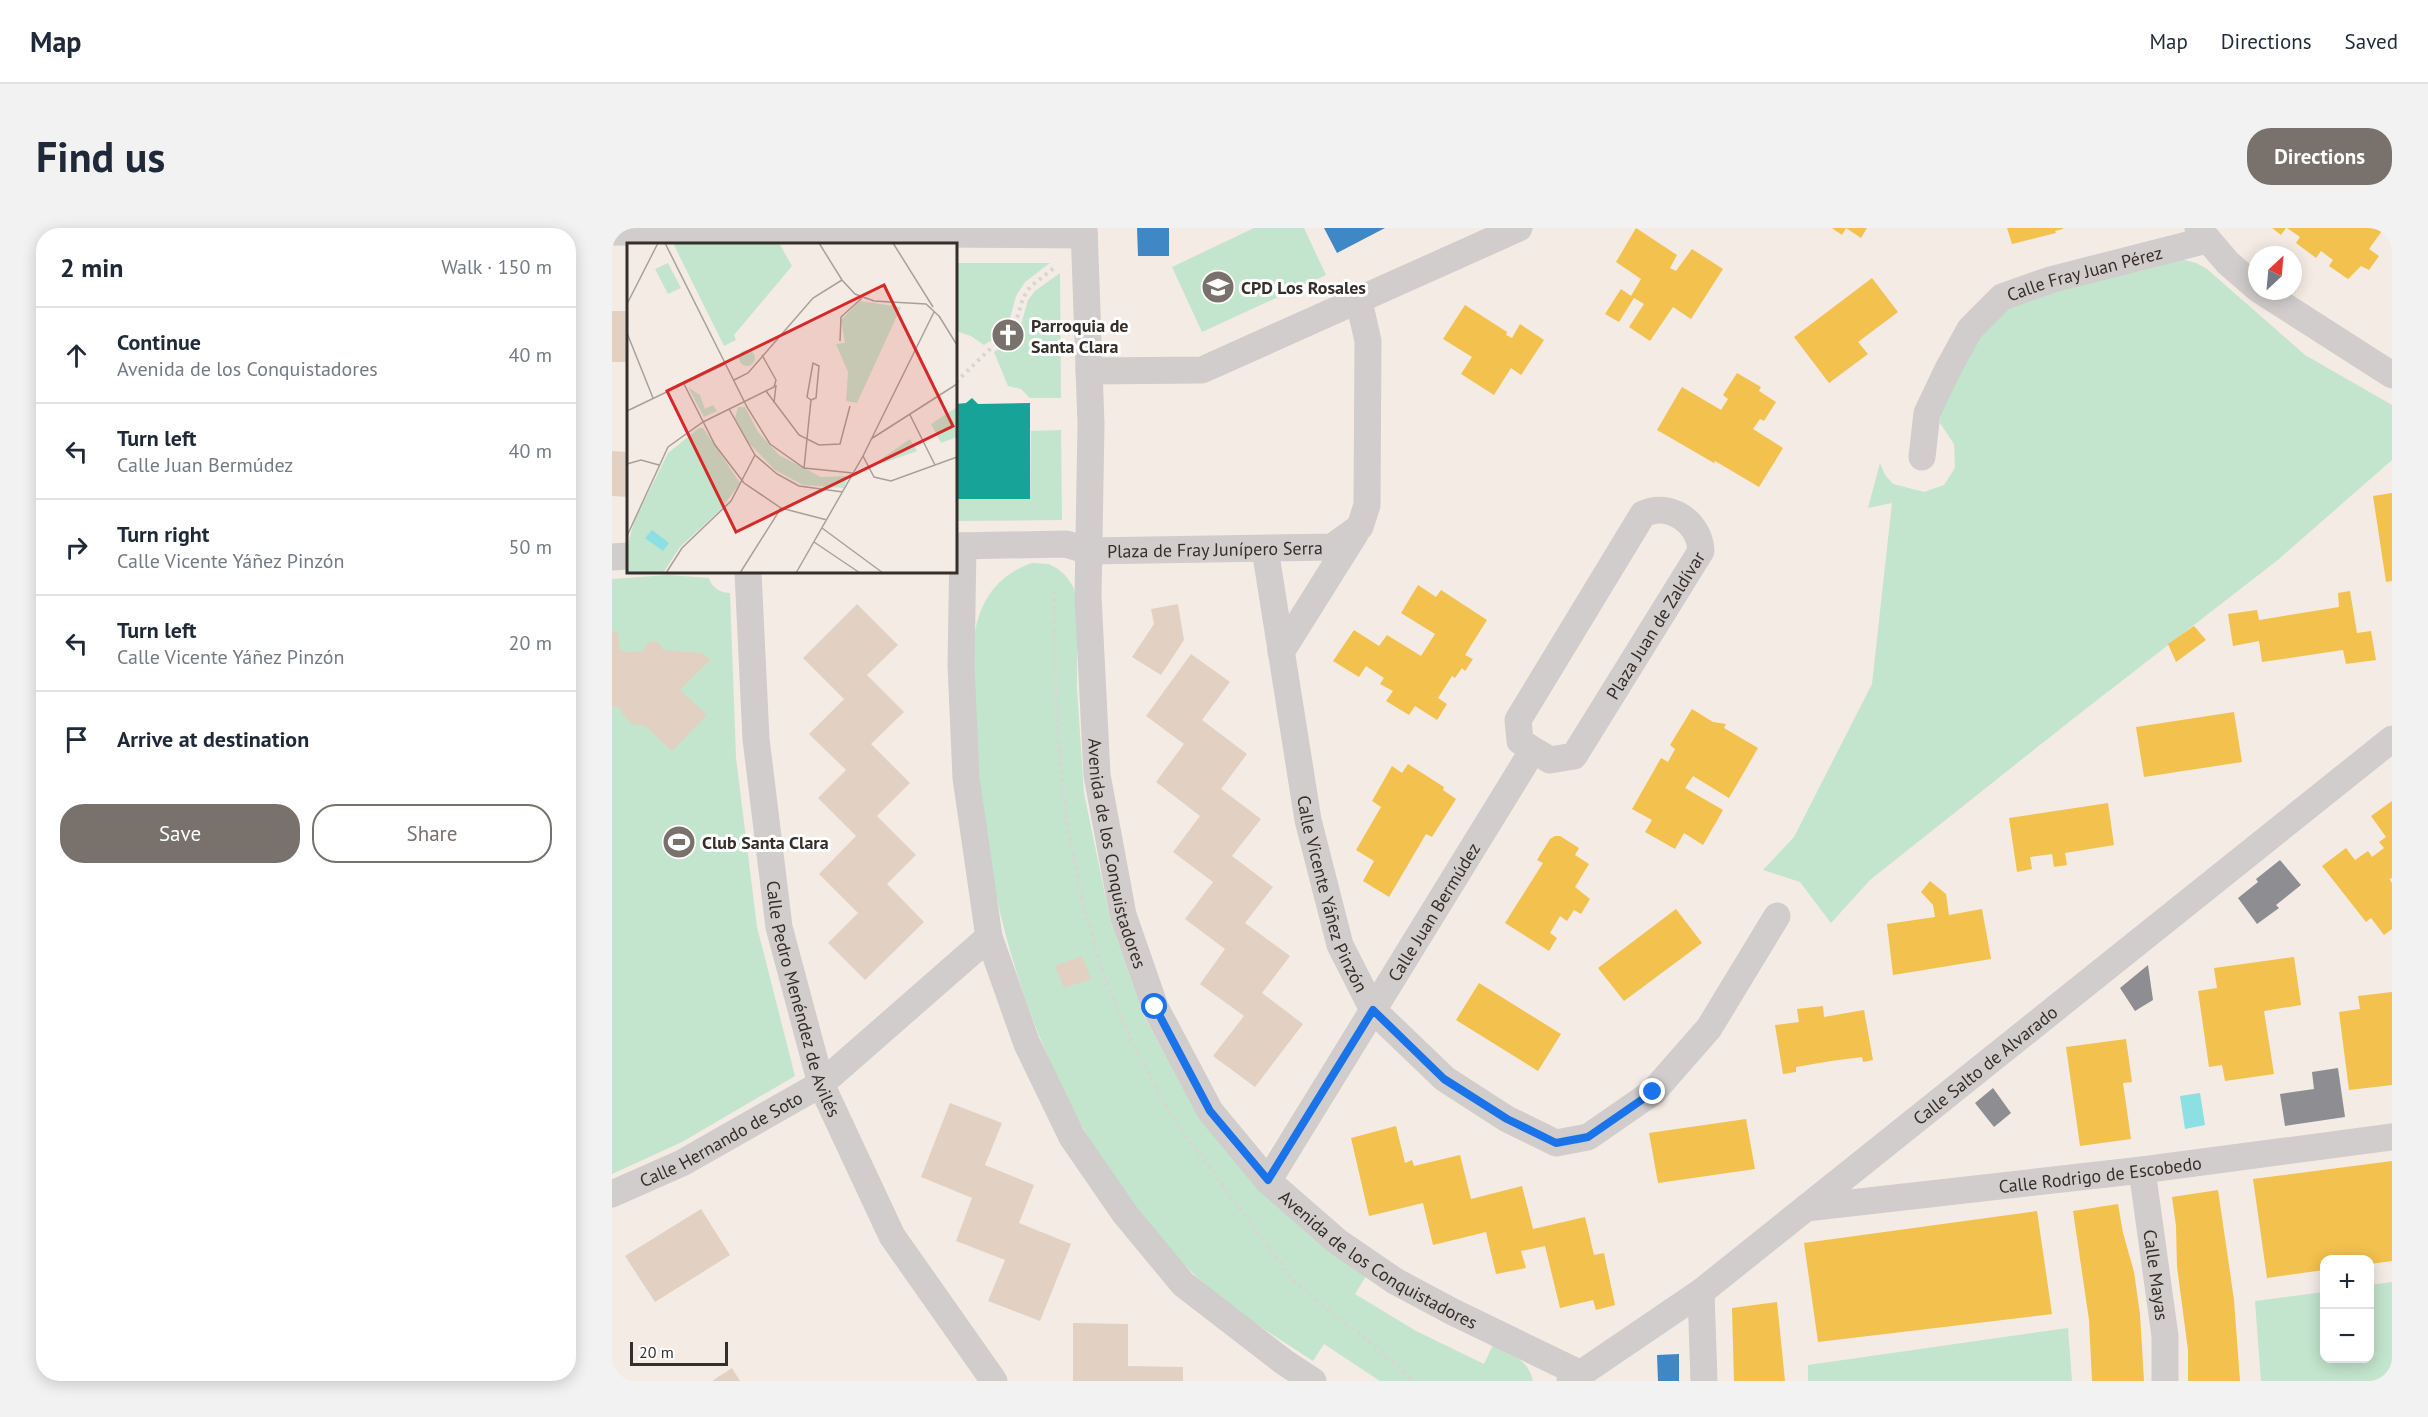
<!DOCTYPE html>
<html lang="en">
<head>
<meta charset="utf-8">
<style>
	body { margin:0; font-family:"PT Sans",sans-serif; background:#f2f2f3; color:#1f2937 }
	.controls { position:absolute; right:18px; bottom:18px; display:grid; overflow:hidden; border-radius:12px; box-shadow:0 3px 15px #0003 }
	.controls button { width:54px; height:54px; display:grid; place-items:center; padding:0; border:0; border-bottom:2px solid #e0e1e3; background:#fff; color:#1f2937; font:30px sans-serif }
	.compass { position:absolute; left:1636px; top:18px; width:54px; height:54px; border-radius:50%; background:#fff; box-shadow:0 3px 15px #0003; rotate:26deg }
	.scale { position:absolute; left:18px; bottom:15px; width:98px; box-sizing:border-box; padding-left:6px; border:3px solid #352f2b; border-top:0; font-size:16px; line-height:21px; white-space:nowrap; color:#352f2b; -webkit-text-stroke:4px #fff; paint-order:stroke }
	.stop { position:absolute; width:18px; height:18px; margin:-14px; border:4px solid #1a73e8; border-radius:50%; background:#fff }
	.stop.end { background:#1a73e8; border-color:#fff; box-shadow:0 2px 6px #0008 }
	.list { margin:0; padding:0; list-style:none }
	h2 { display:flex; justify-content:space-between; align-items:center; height:78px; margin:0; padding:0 24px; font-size:26px }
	h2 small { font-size:20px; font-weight:400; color:#747a83 }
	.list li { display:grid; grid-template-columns:39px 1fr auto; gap:18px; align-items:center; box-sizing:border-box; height:96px; padding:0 24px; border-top:2px solid #e0e1e3 }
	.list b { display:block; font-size:22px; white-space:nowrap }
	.list p { margin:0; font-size:20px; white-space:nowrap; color:#747a83 }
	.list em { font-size:20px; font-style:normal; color:#747a83 }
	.actions { display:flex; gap:12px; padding:18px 24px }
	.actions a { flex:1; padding:14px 0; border:2px solid #78716c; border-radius:24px; text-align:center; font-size:21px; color:#78716c }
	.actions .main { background:#78716c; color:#fff }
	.icon { flex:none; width:33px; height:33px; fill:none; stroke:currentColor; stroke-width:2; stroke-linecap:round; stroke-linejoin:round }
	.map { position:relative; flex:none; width:1780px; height:1153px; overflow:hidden; border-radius:24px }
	header { display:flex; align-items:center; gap:36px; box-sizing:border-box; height:84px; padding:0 30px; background:#fff; border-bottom:2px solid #e0e1e3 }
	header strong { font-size:28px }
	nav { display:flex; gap:33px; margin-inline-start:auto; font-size:21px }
	.intro { display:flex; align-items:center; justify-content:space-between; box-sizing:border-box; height:144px; padding:0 36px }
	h1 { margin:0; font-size:42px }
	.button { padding:15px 27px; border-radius:24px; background:#78716c; color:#fff; font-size:21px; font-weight:700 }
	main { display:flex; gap:36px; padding:0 36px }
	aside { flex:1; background:#fff; border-radius:24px; box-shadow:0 3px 15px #0003 }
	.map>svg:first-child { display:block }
</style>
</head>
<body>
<header>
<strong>Map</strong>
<nav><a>Map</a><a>Directions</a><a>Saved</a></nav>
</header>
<div class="intro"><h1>Find us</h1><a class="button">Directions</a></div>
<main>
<aside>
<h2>2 min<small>Walk · 150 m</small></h2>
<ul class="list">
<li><svg class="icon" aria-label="ahead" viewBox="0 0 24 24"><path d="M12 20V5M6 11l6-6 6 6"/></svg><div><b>Continue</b><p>Avenida de los Conquistadores</p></div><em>40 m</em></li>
<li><svg class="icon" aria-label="left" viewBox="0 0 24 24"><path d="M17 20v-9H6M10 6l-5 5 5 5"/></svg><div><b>Turn left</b><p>Calle Juan Bermúdez</p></div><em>40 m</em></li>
<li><svg class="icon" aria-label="right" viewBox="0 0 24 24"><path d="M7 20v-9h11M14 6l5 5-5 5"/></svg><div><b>Turn right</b><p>Calle Vicente Yáñez Pinzón</p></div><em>50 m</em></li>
<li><svg class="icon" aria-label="left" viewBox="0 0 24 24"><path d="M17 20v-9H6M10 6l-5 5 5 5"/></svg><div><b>Turn left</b><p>Calle Vicente Yáñez Pinzón</p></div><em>20 m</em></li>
<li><svg class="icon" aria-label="arrive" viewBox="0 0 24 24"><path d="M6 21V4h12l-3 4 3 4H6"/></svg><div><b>Arrive at destination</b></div></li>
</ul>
<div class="actions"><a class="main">Save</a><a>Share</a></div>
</aside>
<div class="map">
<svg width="1780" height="1153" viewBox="0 0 1780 1153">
	<rect width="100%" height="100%" fill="#f4ebe4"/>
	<path fill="#c3e4cd" d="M642 0H692L714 47 590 104 560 39Z
		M1569 31 1584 35 1595 41 1693 127 1780 177V232L1667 331 1462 490 1258 652 1219 695 1188 654 1151 642 1182 609 1260 456 1280 275 1256 280 1268 235 1273 247 1281 256 1312 264 1332 257 1343 240 1342 216 1328 195 1329 180 1377 93 1412 72Z
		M344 35H438L413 54 404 68 397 94 388 107 372 117 359 108 344 103 346 91 344 90Z
		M448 45 449 170H418L409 161 396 158 382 124 400 112 408 100 416 72 423 63Z
		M449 202 450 292 344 293V271H418L419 203Z
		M420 335 437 336 446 341 453 347 461 358 465 374V461L472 565 498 691 531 786 588 891 754 1048 743 1066 804 1103 872 1136 881 1117C899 1126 917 1132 921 1153H768L712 1116 701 1133C666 1110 629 1088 597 1060 468 947 390 755 371 587 365 532 363 476 361 420 364 380 380 349 420 335Z
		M56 347 97 350C99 359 109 365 118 365L124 530 145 699 183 848 70 914 0 946V351Z
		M1780 1054V1153H1649L1643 1073 1712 1064V1130H1758V1057Z
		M1456 1100 1460 1153H1196V1137Z"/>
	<path fill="#8cdfe3" d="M1588 865 1593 897 1573 901 1568 868Z"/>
	<path fill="#f2c14e" d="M1024 0 1065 27 1058 40 1064 43 1080 21 1111 41 1079 91 1061 79 1038 113 1017 99 1032 76 1022 70 1007 94 993 86 1009 61 1019 68 1029 51 1004 34Z
		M1220 0H1255L1249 10 1234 0 1230 7Z
		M1395 0H1451V1L1443 3 1444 5 1400 16Z
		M1660 0H1674L1669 7Z
		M1675 0H1772L1757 21 1767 28 1757 42 1749 38 1736 51 1717 38 1721 32 1709 23 1704 30 1684 15 1688 9Z
		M1260 50 1286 84 1246 114 1256 126 1217 155 1182 109Z
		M853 77 895 104 894 107 900 110 908 96 932 112 909 147 899 140 882 167 849 146 860 129 831 111Z
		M1125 145 1149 159 1147 163 1164 174 1152 193 1148 191 1141 201 1171 220 1147 259 1103 233 1102 235 1045 202 1070 159 1109 182 1116 171 1111 167Z
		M1780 265V353L1774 354 1761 268Z
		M806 357 824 369 829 362 875 392 853 427 861 431 853 443 850 440 843 450 840 448 826 470 835 476 825 492 803 478 797 487 774 473 781 463 768 456 772 450 754 438 747 449 721 433 742 402 767 418 775 407 809 428 823 406 789 385Z
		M1738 363 1745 405 1759 403 1764 432 1734 436 1731 422 1650 434 1647 413 1621 418 1616 386 1645 382 1647 392 1727 379 1726 365Z
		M1582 398 1594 412 1564 434 1556 416Z
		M1080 481 1101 494 1114 496 1112 500 1146 520 1117 570 1081 548 1073 560 1111 582 1091 617 1072 605 1063 621 1033 604 1040 592 1020 581 1049 530 1056 534 1063 521 1058 517Z
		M1622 484 1630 534 1532 549 1524 499Z
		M796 536 832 559 831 562 844 571 820 609 814 606 777 669 751 653 762 633 744 622 769 579 760 573 780 538 790 545Z
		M1780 573V650L1777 651 1780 655V701L1772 707 1759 690 1754 694 1710 638 1734 620 1743 632 1756 623 1760 629 1772 620 1767 614 1774 609 1759 588Z
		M1496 575 1502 617 1453 625 1455 637 1442 639 1440 626 1418 629 1420 641 1405 644 1397 590Z
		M943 608H948L967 620 963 627 977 636 963 659 978 671 969 686 962 682 955 693 948 688 938 705 945 710 937 723 893 695 931 635 925 632 938 611Z
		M1318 653 1334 666 1337 687 1370 681 1379 731 1281 747 1275 696 1323 689 1321 677 1309 664Z
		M1064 681 1090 715 1012 773 986 740Z
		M1682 729 1689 777 1652 783 1662 846 1613 853 1610 837 1597 839 1586 763 1605 760 1602 740Z
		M867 755 949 806 926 843 844 792Z
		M1780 764V857L1737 862 1727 784 1748 781 1746 768Z
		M1211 778 1212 789 1252 782 1261 832 1251 834 1250 829 1219 833 1184 839V844L1171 846 1163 797 1187 794 1185 781Z
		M1514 811 1520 854 1511 855 1519 911 1468 918 1454 819Z
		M1134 891 1143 941 1046 955 1037 905Z
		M784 898 793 935 800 932 802 938 848 927 859 971 910 958 921 1001 973 989 982 1027 992 1025 1003 1077 984 1082 981 1072 948 1080 933 1018 909 1023 914 1040 884 1046 874 1004 821 1017 811 975 757 988 739 910Z
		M1780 933V1033L1758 1036V1032H1712V1042L1655 1050 1641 951Z
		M1606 962 1622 1072 1628 1153H1576V1122L1565 1039 1564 998 1560 969Z
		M1506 976 1511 1005 1522 1044 1528 1086 1532 1153H1480L1477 1092 1461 983Z
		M1425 983 1440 1086 1206 1114 1192 1015Z
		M1165 1074 1173 1153H1122L1120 1080Z"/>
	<path fill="#3f88c5" d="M525 0H557V28H526Z
		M712 0H773L725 25Z
		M1067 1126V1153H1046L1045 1127Z"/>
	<path fill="#17a398" d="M360 170 366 176 418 175V271H344V176L354 175Z"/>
	<path fill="#8d8d92" d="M1668 632 1689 657 1664 677 1667 680 1645 696 1626 670 1646 654 1644 651Z
		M1536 737 1541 772 1523 783 1508 760Z
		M1726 840 1733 889 1673 898 1668 866 1702 861 1700 844Z
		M1381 860 1399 885 1382 899 1363 875Z"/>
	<path fill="#e2d1c2" d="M0 83H16V134H0Z
		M0 223 16 224V269L0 268Z
		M245 376 286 417 255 447 292 484 259 516 298 555 265 588 304 627 275 656 312 694 253 752 216 715 246 685 207 646 244 608 206 570 234 542 197 506 232 471 191 430Z
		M566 376 572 412 549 447 520 429 542 396 539 381Z
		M6 404 8 422 13 424 31 423 36 415 42 413 48 416 51 422 91 425 98 432 68 462 95 487 60 523 33 498 20 496 11 486 7 479 0 478V405Z
		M579 426 618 454 590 492 635 526 609 561 649 591 620 628 661 659 633 695 678 728 650 765 691 796 643 859 601 828 632 788 588 756 613 721 573 691 601 654 561 624 588 588 544 554 572 516 534 488Z
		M470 728 479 751 452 760 443 738Z
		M338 875 390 895 373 937 422 957 407 995 459 1016 428 1093 376 1073 393 1032 344 1013 360 970 309 949Z
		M89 981 118 1027 43 1074 13 1028Z
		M461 1095 516 1096V1138L571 1139V1153H461Z
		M120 1140 128 1153H100Z"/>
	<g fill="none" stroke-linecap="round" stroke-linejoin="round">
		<path stroke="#d8d5d3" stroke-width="4" stroke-dasharray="3 4.5" stroke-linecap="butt" d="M344 154 377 122 391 111 403 97 411 70 418 59 442 40
			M443 363 442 379 445 499 455 596 472 680 491 745 518 810 560 889 680 1051 722 1087 749 1106 801 1153"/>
		<g stroke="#d0cdcc" stroke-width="27">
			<path id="s1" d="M472 0 479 196 476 368 485 547 511 687 543 779 598 883 656 953 726 1014 783 1053 841 1084 969 1146"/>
			<path d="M1586 0 1616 35 1645 60"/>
			<path d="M0 4 472 7"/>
			<path d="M1649 63 1780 147"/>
			<path d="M477 143 590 142 907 0"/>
			<path id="s2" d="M1310 229 1315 185 1335 143 1358 101 1390 69 1438 52 1595 12"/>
			<path id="s3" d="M344 318 454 316 477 323 720 319 748 299 755 277 756 113 747 73"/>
			<path d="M351 318 349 437 354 550 377 709 415 816 460 909 513 986 571 1056 672 1134 701 1153"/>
			<path id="s4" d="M653 321 696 592 728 717 761 782 833 851 895 891 944 915 976 909 1041 864 1097 800 1165 688"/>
			<path d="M0 329 16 328"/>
			<path id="s5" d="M136 344 144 511 167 699 209 856 280 1008 382 1153"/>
			<path d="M669 424 743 306"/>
			<path id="s6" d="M1530 942 1553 1108V1153"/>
			<path id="s7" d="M656 953 921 522 938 532 962 528 1089 323C1088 295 1058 273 1031 286L906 492 908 513 921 522"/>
			<path id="s8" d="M0 966 70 935 209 856 377 709"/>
			<path id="s9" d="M1194 980 1530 942 1780 909"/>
			<path d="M1089 1064 1092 1153"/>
			<path id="s10" d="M958 1153 1089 1064 1780 511"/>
		</g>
	</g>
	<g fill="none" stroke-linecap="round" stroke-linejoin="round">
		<path stroke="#1a73e8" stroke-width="8" d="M543 779 598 883 656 952 761 782 832 851 895 891 944 915 976 909 1041 864"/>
	</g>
	<defs>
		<g id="school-disc" transform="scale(1.725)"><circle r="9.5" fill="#78716c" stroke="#fff"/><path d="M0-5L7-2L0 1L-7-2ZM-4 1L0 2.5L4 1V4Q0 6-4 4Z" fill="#fff"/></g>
		<g id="church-disc" transform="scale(1.725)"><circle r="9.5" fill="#78716c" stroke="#fff"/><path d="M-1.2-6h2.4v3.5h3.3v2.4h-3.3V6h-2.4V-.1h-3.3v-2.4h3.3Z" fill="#fff"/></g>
		<g id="stadium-disc" transform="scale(1.725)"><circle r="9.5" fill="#78716c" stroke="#fff"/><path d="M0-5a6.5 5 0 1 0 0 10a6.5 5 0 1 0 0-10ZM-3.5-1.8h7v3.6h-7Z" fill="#fff"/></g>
	</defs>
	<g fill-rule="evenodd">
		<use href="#school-disc" x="606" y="59"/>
		<use href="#church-disc" x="396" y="107"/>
		<use href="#stadium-disc" x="67" y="614"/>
	</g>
	<g text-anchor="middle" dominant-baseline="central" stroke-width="6" stroke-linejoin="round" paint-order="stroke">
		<g font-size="18" fill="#352f2b" stroke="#fff">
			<text stroke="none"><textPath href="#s2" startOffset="270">Calle Fray Juan Pérez</textPath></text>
			<text stroke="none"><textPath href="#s3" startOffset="260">Plaza de Fray Junípero Serra</textPath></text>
			<text stroke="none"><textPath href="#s7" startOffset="704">Plaza Juan de Zaldívar</textPath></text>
			<text stroke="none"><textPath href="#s1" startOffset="628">Avenida de los Conquistadores</textPath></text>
			<text stroke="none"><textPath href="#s4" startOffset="352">Calle Vicente Yáñez Pinzón</textPath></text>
			<text stroke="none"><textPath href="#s7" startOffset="316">Calle Juan Bermúdez</textPath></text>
			<text stroke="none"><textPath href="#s5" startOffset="432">Calle Pedro Menéndez de Avilés</textPath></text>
			<text stroke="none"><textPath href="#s10" startOffset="522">Calle Salto de Alvarado</textPath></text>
			<text stroke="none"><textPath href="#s8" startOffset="122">Calle Hernando de Soto</textPath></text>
			<text stroke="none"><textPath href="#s9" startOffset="296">Calle Rodrigo de Escobedo</textPath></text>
			<text stroke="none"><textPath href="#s1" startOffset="1132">Avenida de los Conquistadores</textPath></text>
			<text stroke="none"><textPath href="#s6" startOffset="106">Calle Mayas</textPath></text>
		</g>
		<g font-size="18" font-weight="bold" fill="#352f2b" stroke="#fff" text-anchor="start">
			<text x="629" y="59">CPD Los Rosales</text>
			<text x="419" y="97">Parroquia de<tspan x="419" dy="21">Santa Clara</tspan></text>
			<text x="90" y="614">Club Santa Clara</text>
		</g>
	</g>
	<g transform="translate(15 15)">
		<rect width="330" height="330" fill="#f4ebe4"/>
		<path d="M152 0 165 23 107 92 109 97 97 103 46 0ZM41 20 54 45 41 51 28 26ZM233 58 274 64 230 160 219 158 221 129 209 101 218 100 214 77ZM112 115a8 8 0 1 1 16 0a8 8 0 1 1-16 0ZM61 144 73 152 78 166 86 162 90 168 77 174ZM111 164H118L131 189 152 212 194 234 220 233 217 245 176 242 148 227 120 198 108 175ZM330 164V194L314 200 304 181ZM72 185H76L113 240 94 266 53 304 36 330H0V304L7 279 41 210ZM283 196 290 208 256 220 254 216Z" fill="#c3e4cd"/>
		<path d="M25 287 42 300 36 308 18 295Z" fill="#8cdfe3"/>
		<path fill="none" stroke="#a8a09a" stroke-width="1.5" d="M38 0 120 164 143 201 177 225 226 230M192 0 215 37 228 51 247 58 299 61 313 74M266 0 306 64M0 61 31 0M312 73 330 102M0 90 26 155M213 98 214 74 235 55M107 137 121 130 186 55 215 37M57 141 88 202 117 240 154 265 200 277M139 148 172 192 192 202 213 201 223 163M147 160 149 142M102 166 128 212 150 231 172 243 216 249M0 168 98 121M283 172 308 222M244 196 330 141M236 213 247 234 264 238 330 214M0 221 14 217 32 222M177 225 184 157 189 155 192 123 186 120 180 154 184 157M195 285 256 330M0 293 41 204 76 179 147 144 149 137 135 112M187 299 233 330M39 330 55 305 104 258 128 212M113 330 154 265M169 330 236 213 307 69"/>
		<path fill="#d62828" fill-opacity="0.15" stroke="#d62828" stroke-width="3" d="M257 42 326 183 109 289 40 148Z"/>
		<rect width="330" height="330" fill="none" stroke="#352f2b" stroke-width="3"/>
	</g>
</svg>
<div class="controls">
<button>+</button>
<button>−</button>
</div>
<svg class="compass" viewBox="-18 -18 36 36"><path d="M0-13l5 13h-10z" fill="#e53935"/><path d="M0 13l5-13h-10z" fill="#747a83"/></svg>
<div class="scale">20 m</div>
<div class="stop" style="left:543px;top:779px"></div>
<div class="stop end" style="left:1041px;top:864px"></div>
</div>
</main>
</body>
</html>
